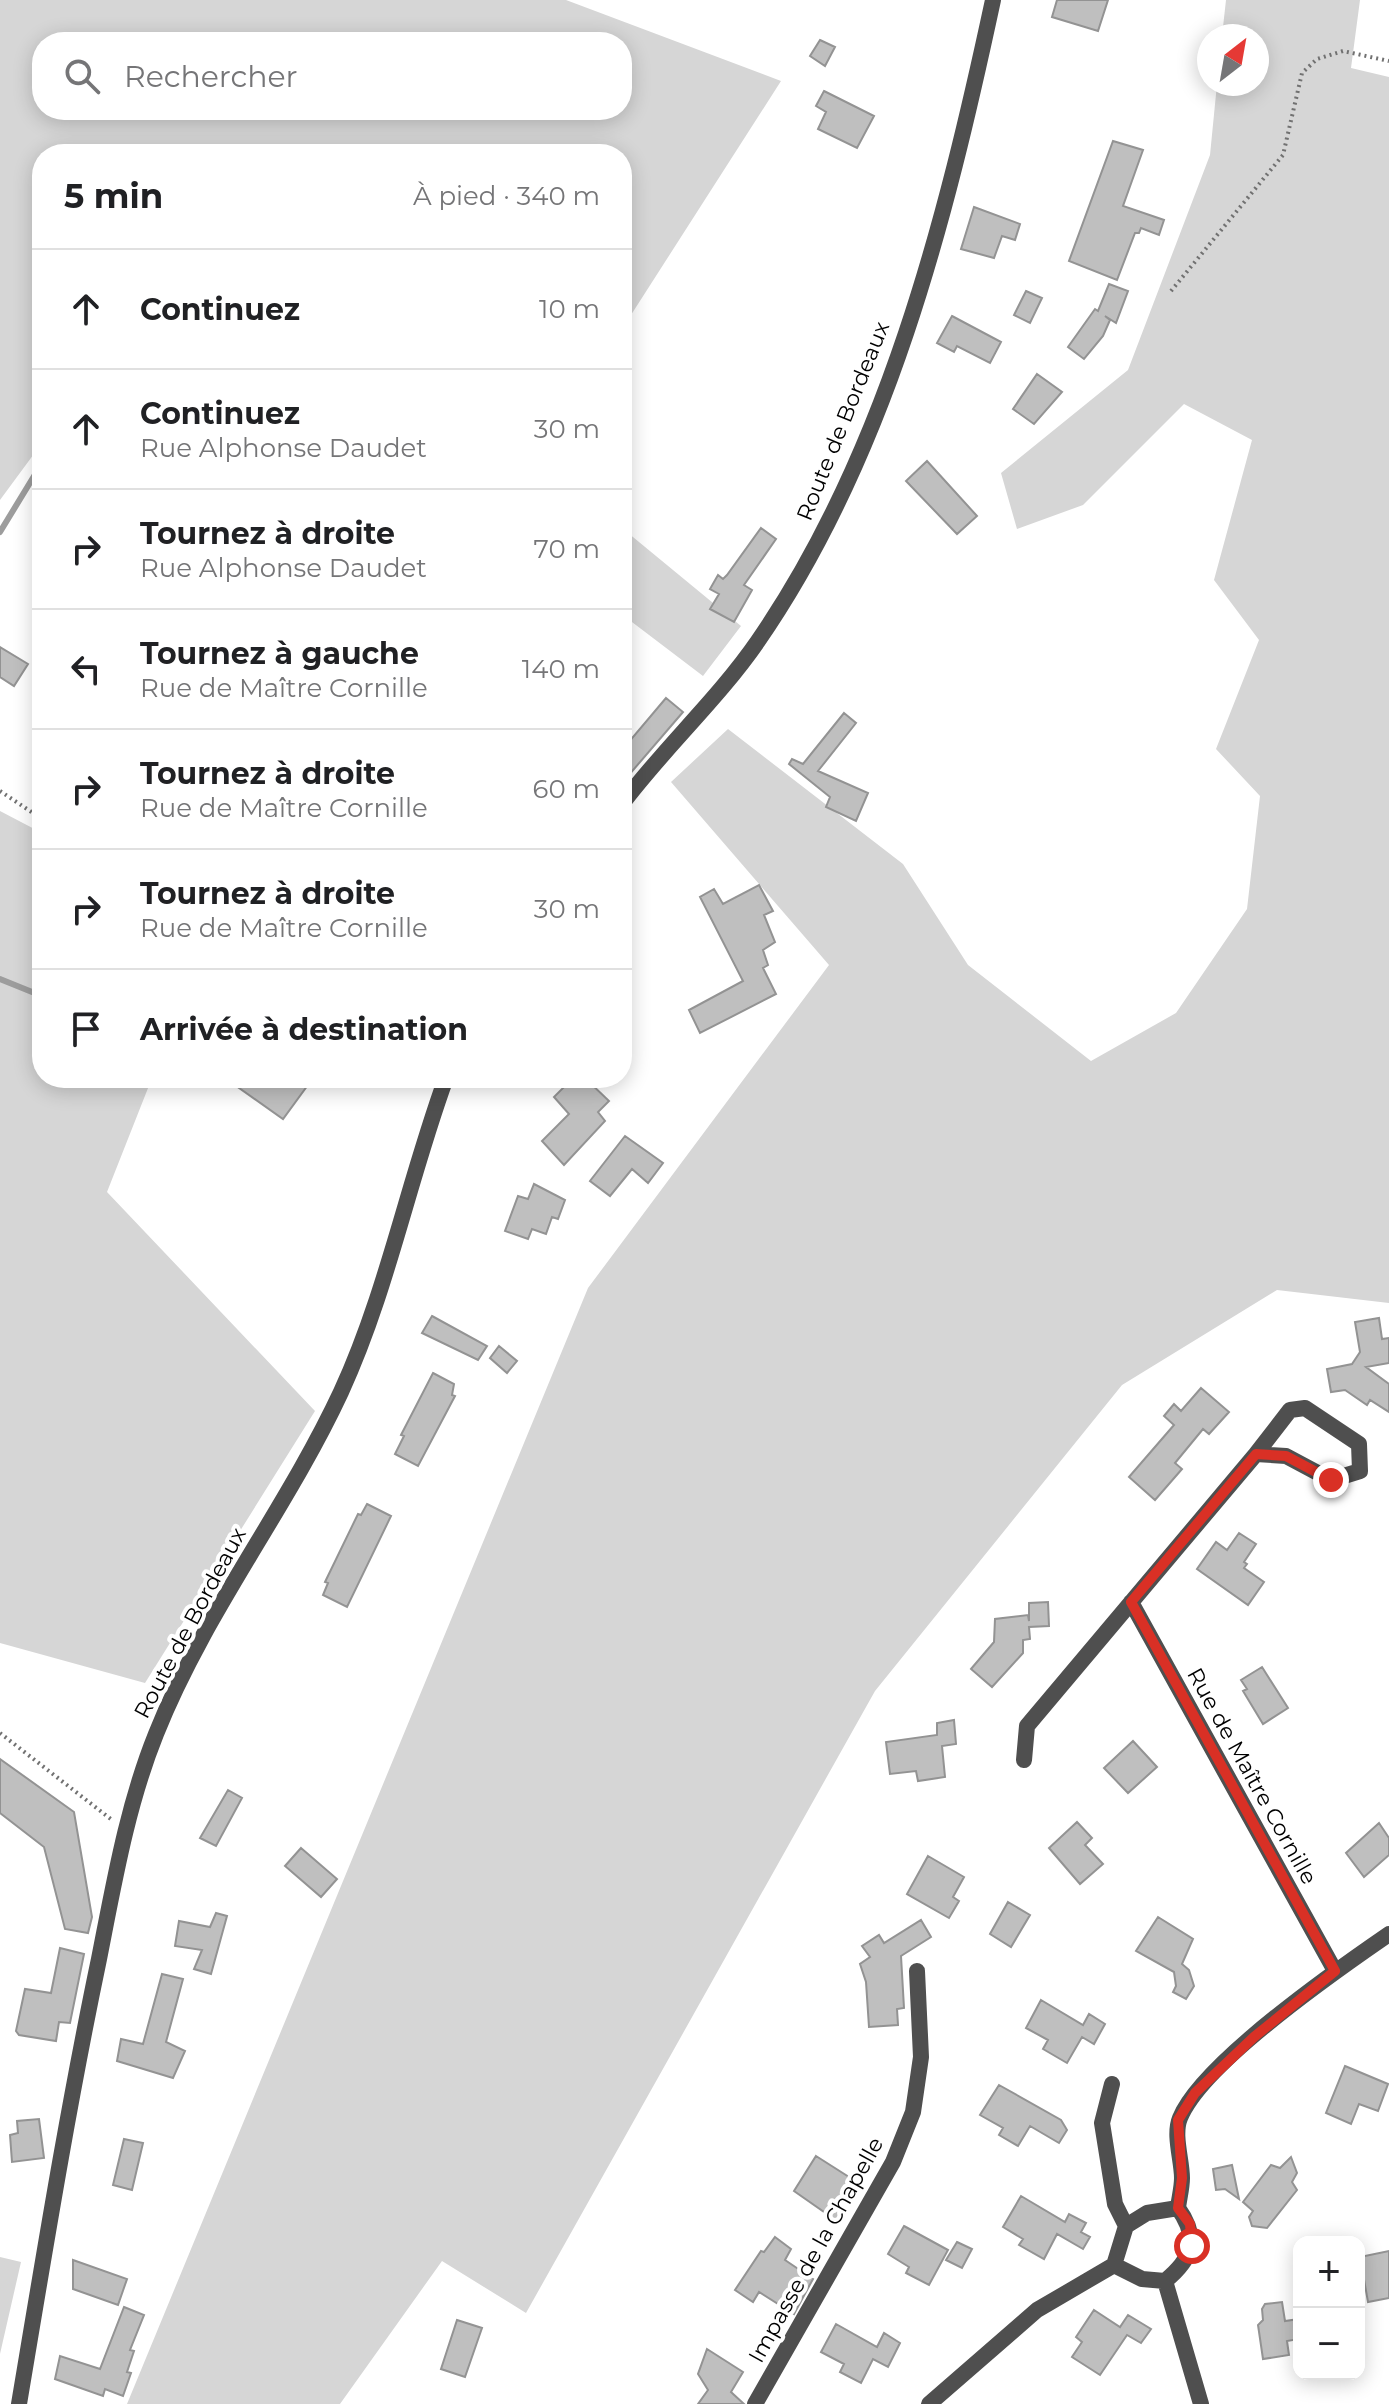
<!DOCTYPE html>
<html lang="fr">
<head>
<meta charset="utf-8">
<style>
	body { margin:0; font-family:Montserrat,sans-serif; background:#f6f6f6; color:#202124 }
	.controls { position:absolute; right:24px; bottom:24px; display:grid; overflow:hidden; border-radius:16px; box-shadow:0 4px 20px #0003 }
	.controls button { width:72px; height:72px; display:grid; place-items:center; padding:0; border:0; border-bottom:2px solid #e0e0e0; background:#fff; color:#202124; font:40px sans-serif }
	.compass { position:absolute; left:1197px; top:24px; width:72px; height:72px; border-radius:50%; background:#fff; box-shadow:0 4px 20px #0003; rotate:31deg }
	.stop { position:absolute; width:24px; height:24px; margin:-18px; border:6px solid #d93025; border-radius:50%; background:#fff }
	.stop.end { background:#d93025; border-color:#fff; box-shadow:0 2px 8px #0008 }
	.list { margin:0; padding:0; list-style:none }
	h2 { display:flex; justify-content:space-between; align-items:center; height:104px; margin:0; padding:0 32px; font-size:34px }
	h2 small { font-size:26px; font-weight:400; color:#757577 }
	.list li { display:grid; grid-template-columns:52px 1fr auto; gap:24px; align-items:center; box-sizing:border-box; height:120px; padding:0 32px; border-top:2px solid #e0e0e0 }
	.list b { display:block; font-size:30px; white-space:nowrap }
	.list p { margin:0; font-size:26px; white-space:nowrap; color:#757577 }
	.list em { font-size:26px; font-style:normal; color:#757577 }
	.icon { flex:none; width:44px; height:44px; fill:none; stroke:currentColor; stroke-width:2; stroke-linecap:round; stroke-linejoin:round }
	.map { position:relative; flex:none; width:1389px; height:2404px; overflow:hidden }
	.search { position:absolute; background:#fff; box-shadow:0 4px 20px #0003; left:32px; top:32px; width:600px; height:88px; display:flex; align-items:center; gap:20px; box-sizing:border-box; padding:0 28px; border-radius:32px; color:#757577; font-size:30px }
	.panel { position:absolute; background:#fff; box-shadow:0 4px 20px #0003; left:32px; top:144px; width:600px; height:944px; border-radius:32px }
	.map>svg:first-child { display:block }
</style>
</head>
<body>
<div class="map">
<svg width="1389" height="2404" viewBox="0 0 1389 2404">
	<rect width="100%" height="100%" fill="#fff"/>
	<path fill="#d6d6d6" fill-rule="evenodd" d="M0 0H566L781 81 622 329V154H42V443L0 500ZM42 42H622V110H42Z
		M1226 0H1360L1351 68 1389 77V1303L1277 1290 1122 1385 875 1691 526 2313 442 2261 340 2404H127L588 1288 829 965 671 782 728 729 903 864 968 965 1091 1061 1176 1013 1247 909 1260 796 1216 749 1259 640 1214 580 1252 440 1184 404 1083 505 1017 529 1001 473 1128 370 1210 155 1217 84H1257V36H1222Z
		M622 528 741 626 703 676 628 619 622 623Z
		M0 811 42 833V1078H152L107 1192 315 1411 145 1683 0 1643Z
		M0 2257 21 2262 0 2354Z"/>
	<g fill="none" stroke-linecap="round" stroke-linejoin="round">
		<path stroke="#9d9d9d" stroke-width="6" d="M0 532 42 463
			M0 979 42 996"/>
	</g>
	<path fill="#bfbfbf" stroke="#939393" stroke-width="2" d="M1057 0H1108L1098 31 1052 17Z
		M820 40 835 47 825 66 810 56Z
		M824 91 874 116 857 148 818 129 826 112 816 106Z
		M1113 141 1143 150 1123 206 1164 220 1159 235 1141 228 1139 233H1135L1117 280 1069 261Z
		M974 207 1020 224 1015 240 1002 236 994 258 961 249Z
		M1109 284 1128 291 1116 323 1105 316 1110 320 1103 336 1084 359 1068 347 1095 309 1098 311Z
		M1026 291 1042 298 1030 323 1014 315Z
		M952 316 1001 342 990 363 957 346 954 352 937 343Z
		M1037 374 1062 392 1034 424 1013 409Z
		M927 461 977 516 957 534 906 481Z
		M761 528 776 539 744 585 752 590 734 622 710 609 719 594 710 589 718 575 723 579 727 575Z
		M0 647 28 664 14 686 0 677Z
		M666 698 683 712 622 783V750Z
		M844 713 856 723 818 771 868 793 856 821 826 807 830 797 789 764 792 759 803 764Z
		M759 885 773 911 764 915 775 942 763 950 768 965 763 968 776 994 700 1033 689 1010 743 981 700 897 714 889 723 904Z
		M225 1078H313L283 1119Z
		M573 1078H585L609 1101 598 1112 605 1121 564 1165 542 1141 569 1114 554 1097Z
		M625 1136 663 1163 648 1183 632 1169 610 1196 590 1181Z
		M534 1184 565 1200 558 1219 552 1217 546 1234 532 1229 528 1239 505 1231 518 1196 528 1199Z
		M432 1316 487 1346 478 1360 422 1333Z
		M1379 1318 1382 1339 1389 1338V1363L1366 1367 1389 1384V1412L1370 1400 1367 1405 1345 1390 1331 1392 1327 1369 1352 1364 1360 1352 1355 1322Z
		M499 1346 517 1361 507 1373 490 1358Z
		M433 1373 454 1384 452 1395 455 1396 418 1466 395 1454 404 1436 401 1435Z
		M1201 1388 1229 1412 1209 1434 1203 1429 1175 1463 1182 1469 1155 1500 1129 1477 1174 1425 1164 1416 1174 1404 1181 1411Z
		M367 1504 391 1516 347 1607 323 1595 328 1583 325 1582 358 1514 361 1515Z
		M1239 1533 1256 1544 1244 1562 1247 1564 1244 1568 1264 1582 1248 1605 1197 1569 1216 1542 1227 1550Z
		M1048 1602 1049 1626 1029 1627 1030 1639 1023 1640V1653L992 1687 971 1669 994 1642 995 1619 1028 1615 1029 1621V1603Z
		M1262 1667 1288 1708 1263 1724 1243 1691 1247 1689 1241 1680Z
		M954 1720 956 1744 942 1746 945 1777 918 1781 916 1771 890 1774 886 1742 937 1735V1723Z
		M1133 1741 1157 1767 1128 1793 1104 1768Z
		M0 1759 74 1812 92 1917 88 1933 65 1929 44 1847 0 1813Z
		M228 1790 242 1798 216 1846 200 1838Z
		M1077 1822 1092 1838 1085 1845 1103 1864 1080 1884 1049 1848Z
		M1379 1823 1389 1838V1855L1364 1877 1346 1853Z
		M301 1848 337 1879 321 1897 285 1866Z
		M928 1856 964 1877 953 1897 959 1901 949 1918 907 1894Z
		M1008 1902 1030 1915 1011 1947 990 1934Z
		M216 1913 227 1916 211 1974 194 1969 202 1950 175 1946 179 1921 210 1927Z
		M1158 1917 1193 1939 1182 1964 1189 1970 1194 1986 1186 1999 1173 1992 1176 1986 1174 1972 1136 1951Z
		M921 1920 931 1937 901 1956 904 2008 897 2009 898 2025 869 2027 866 1982 860 1964 870 1957 862 1946 879 1935 884 1943Z
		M60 1948 84 1954 70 2023 59 2022 56 2041 19 2035 16 2031 25 1989 51 1993Z
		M162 1974 183 1979 166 2042 185 2051 173 2078 117 2061 121 2039 143 2044Z
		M1041 2000 1083 2025 1089 2014 1105 2024 1094 2044 1082 2037 1067 2063 1043 2049 1048 2040 1026 2028Z
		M1345 2066 1388 2084 1378 2111 1359 2104 1351 2124 1326 2113Z
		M999 2085 1061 2120 1067 2130 1059 2143 1030 2126 1018 2146 999 2135 1003 2128 980 2115Z
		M39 2119 44 2158 12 2162 10 2135 18 2133 17 2121Z
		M124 2139 143 2143 132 2190 113 2185Z
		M816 2156 860 2184 837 2221 794 2191Z
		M1291 2157 1297 2173 1292 2182 1297 2190 1267 2228 1252 2226 1249 2217 1253 2211 1243 2202 1271 2165 1280 2168Z
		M1232 2165 1239 2199 1225 2189 1216 2190 1213 2169Z
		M1021 2196 1065 2222 1069 2214 1086 2223 1081 2232 1090 2237 1083 2249 1057 2234 1044 2259 1019 2245 1023 2239 1003 2227Z
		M904 2226 948 2250 929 2285 906 2273 909 2267 888 2254Z
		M775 2237 791 2249 785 2260 813 2279 794 2314 759 2292 753 2302 735 2290 761 2251 764 2252Z
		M957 2242 972 2249 962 2268 946 2260Z
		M1389 2251V2298L1368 2302 1360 2257Z
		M73 2260 127 2279 118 2305 73 2289Z
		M1282 2302 1285 2321 1299 2319V2339L1287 2341 1289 2355 1263 2359 1258 2325 1263 2320 1262 2309 1265 2304Z
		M124 2307 144 2315 130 2350 134 2351 127 2372 131 2373 123 2396 105 2389 103 2396 55 2379 60 2356 100 2369Z
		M1094 2310 1120 2327 1128 2315 1151 2329 1141 2343 1127 2335 1100 2375 1072 2357 1082 2342 1076 2337Z
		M457 2320 482 2328 465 2377 441 2369Z
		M836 2324 877 2347 884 2333 900 2343 888 2367 873 2359 861 2383 840 2372 844 2364 821 2352Z
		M707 2349 743 2372 731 2392 744 2404H698L708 2390 698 2374Z"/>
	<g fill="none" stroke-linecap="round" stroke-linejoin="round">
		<path stroke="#717171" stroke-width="4" stroke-dasharray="2 4" stroke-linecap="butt" d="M1171 291 1283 155 1302 73 1317 59 1343 51 1389 61
			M0 791 42 819
			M0 1733 112 1820"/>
		<path stroke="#4f4f4f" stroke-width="16" d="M1131 1602 1335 1971
			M1024 1760 1027 1726 1256 1454 1286 1456 1331 1480 1360 1471 1359 1444 1305 1408 1290 1410 1256 1454
			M1112 2084 1102 2123 1115 2204 1126 2226
			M1178 2208C1179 2199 1182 2188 1182 2178 1182 2160 1173 2135 1180 2118 1202 2064 1338 1969 1389 1934
			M1178 2208C1200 2239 1192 2259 1165 2281L1142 2279 1114 2265 1126 2226 1147 2213Z
			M1165 2281 1201 2404
			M755 2404 893 2162 913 2112 921 2057 917 1971
			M929 2404 1037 2310 1114 2265"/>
		<path stroke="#4f4f4f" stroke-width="16" d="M622 804C664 748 718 699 758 641 887 454 946 219 993 0
			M19 2404C44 2255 68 2107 99 1959 114 1883 127 1806 156 1734 204 1613 286 1510 341 1392 387 1292 408 1182 446 1078"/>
	</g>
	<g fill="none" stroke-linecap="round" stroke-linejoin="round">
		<path stroke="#d93025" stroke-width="10" d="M1192 2246 1190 2224 1178 2208 1182 2178 1178 2120 1195 2093 1254 2037 1335 1971 1131 1602 1256 1454 1286 1456 1331 1480"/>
	</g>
	<g text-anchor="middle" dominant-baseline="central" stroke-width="8" stroke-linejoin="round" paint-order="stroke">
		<g font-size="22" fill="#000" stroke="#fff">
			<text transform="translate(843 421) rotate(-68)">Route de Bordeaux</text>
			<text transform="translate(190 1623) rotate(-62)">Route de Bordeaux</text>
			<text transform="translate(1252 1776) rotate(61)">Rue de Maître Cornille</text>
			<text transform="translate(816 2250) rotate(-61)">Impasse de la Chapelle</text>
		</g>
	</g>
</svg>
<div class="controls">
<button>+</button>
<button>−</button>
</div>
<svg class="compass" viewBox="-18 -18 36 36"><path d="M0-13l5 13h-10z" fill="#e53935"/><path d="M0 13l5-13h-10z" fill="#757577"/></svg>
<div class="stop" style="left:1192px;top:2246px"></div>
<div class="stop end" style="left:1331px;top:1480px"></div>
<div class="search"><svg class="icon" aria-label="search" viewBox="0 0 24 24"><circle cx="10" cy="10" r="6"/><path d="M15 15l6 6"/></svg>Rechercher</div>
<section class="panel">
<h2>5 min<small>À pied · 340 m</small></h2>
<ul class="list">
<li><svg class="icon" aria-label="ahead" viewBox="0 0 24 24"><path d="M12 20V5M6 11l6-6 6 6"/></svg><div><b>Continuez</b></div><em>10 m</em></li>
<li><svg class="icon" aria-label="ahead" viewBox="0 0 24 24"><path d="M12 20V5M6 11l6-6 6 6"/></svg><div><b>Continuez</b><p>Rue Alphonse Daudet</p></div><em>30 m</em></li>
<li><svg class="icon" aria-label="right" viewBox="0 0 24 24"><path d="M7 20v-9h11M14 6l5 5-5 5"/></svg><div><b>Tournez à droite</b><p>Rue Alphonse Daudet</p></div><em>70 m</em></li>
<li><svg class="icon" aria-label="left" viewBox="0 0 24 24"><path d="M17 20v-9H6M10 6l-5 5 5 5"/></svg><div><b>Tournez à gauche</b><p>Rue de Maître Cornille</p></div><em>140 m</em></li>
<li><svg class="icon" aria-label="right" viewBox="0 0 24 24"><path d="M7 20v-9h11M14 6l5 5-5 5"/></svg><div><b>Tournez à droite</b><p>Rue de Maître Cornille</p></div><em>60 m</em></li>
<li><svg class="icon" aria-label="right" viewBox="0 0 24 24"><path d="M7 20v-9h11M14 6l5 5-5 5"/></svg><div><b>Tournez à droite</b><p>Rue de Maître Cornille</p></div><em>30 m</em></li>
<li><svg class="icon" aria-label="arrive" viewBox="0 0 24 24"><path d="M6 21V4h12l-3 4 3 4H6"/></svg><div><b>Arrivée à destination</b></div></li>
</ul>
</section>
</div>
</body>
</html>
